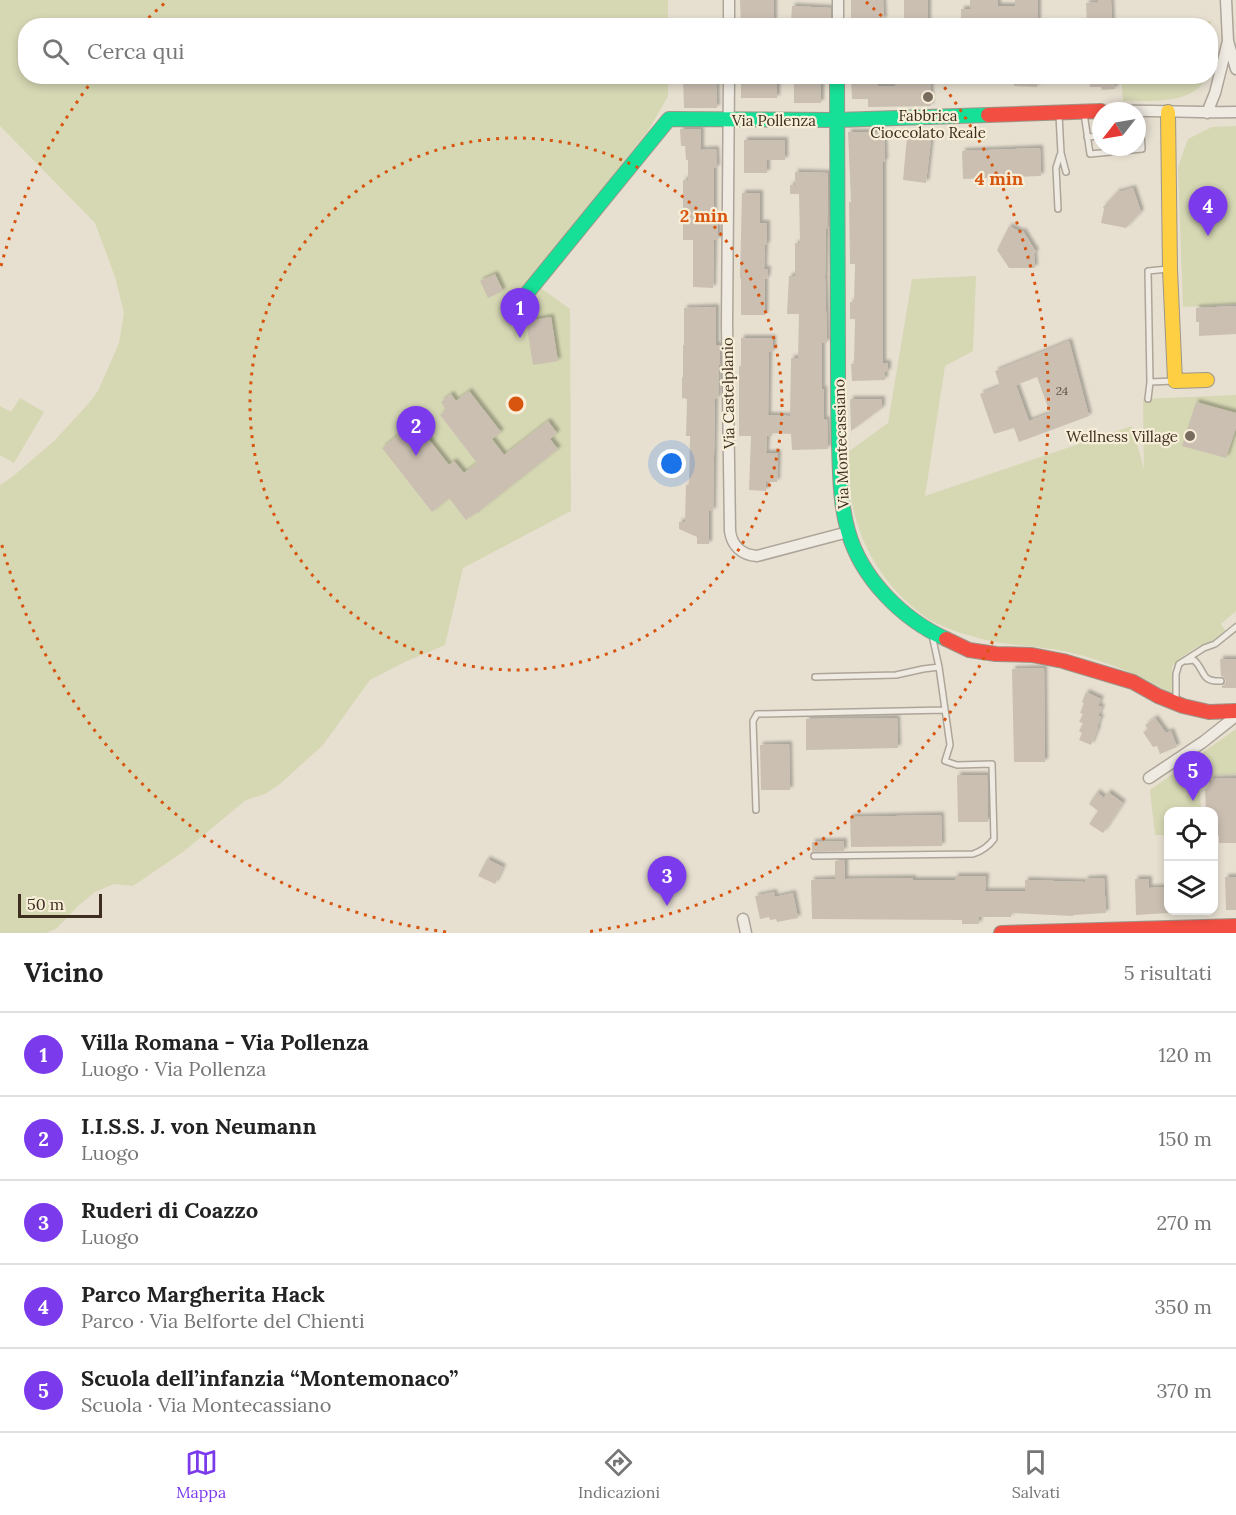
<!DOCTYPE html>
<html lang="it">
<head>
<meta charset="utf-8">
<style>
	body { margin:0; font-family:Lora,serif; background:#f2f2f2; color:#222 }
	.controls { position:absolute; right:18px; bottom:18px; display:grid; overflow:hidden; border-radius:12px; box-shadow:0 3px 9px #0003 }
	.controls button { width:54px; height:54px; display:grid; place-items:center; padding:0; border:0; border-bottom:2px solid #e0e0e0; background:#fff; color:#222; font:30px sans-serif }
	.compass { position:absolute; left:1092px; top:102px; width:54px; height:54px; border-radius:50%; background:#fff; box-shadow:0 3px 9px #0003; rotate:239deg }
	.scale { position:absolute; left:18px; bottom:15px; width:84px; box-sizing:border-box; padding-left:6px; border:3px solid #3d2e20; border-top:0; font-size:16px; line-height:21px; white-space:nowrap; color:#3d2e20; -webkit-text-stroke:4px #f7eed8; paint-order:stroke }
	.you { position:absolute; left:672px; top:464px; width:21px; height:21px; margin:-15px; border:4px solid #fff; border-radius:50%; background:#1a73e8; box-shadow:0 0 0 9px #1a73e833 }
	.badge { display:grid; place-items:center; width:39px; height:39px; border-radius:50%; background:#7c3aed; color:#fff; font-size:20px; font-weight:700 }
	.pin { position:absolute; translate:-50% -50px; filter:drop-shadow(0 2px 3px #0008) }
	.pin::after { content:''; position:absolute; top:32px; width:21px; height:18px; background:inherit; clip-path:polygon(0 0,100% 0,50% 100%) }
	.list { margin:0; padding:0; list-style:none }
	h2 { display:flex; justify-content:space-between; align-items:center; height:78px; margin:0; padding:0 24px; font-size:26px }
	h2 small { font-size:20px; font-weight:400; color:#767676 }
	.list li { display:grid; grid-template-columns:39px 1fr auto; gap:18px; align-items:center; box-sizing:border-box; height:84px; padding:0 24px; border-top:2px solid #e0e0e0 }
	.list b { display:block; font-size:22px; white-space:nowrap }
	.list p { margin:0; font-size:20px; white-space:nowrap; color:#767676 }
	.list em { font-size:20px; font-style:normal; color:#767676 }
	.icon { flex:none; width:33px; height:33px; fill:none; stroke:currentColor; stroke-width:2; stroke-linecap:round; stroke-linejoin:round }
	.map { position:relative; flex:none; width:1236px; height:933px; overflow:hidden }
	.search { position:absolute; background:#fff; box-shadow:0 3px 9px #0003; left:18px; right:18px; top:18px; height:66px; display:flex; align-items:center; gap:15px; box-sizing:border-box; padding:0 21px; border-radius:24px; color:#767676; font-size:22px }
	.sheet { height:498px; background:#fff }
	nav { display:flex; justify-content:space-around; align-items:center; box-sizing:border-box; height:84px; border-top:2px solid #e0e0e0; background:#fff; font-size:16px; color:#767676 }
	nav a { display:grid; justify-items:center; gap:3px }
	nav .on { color:#7c3aed }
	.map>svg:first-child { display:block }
</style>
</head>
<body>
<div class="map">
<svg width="1236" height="933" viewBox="0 0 1236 933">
	<defs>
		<filter id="shadow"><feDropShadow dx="3" dy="-3" stdDeviation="1.5" flood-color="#0004"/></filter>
	</defs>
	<rect width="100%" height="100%" fill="#e7e0d1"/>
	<path fill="#d6d7b3" d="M0 0H668V26H26V76H668V96L648 131 539 269 542 289 570 309 571 511 463 568 445 645 407 661 370 680 323 745 280 784 265 794 246 800 183 852 133 886 114 884 95 892 79 905 57 928 47 933H0V485L12 477 54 441 89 403 98 391 119 343 124 313 115 277 95 223 0 126Z
		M1211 21 1212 57 1211 68 1210 26 1118 25Z
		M1121 77V76L1207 77C1191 106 1152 100 1123 101Z
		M1236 126V304L1183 307 1178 167 1188 139 1212 127Z
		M976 276 973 351 945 366 925 496 1132 426 1144 469 1143 399 1236 395V611L1221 624 1226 632 1212 641 1197 647 1183 656 1172 666 1173 695C1140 675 1107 661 1068 652 1044 647 1020 646 996 642 979 639 941 628 927 618 890 592 865 556 854 512 849 493 850 472 848 452L888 423 912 279Z
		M20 398 44 412 14 463 0 455V406L11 412Z
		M1236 729V774L1205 776V785L1200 786 1201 811 1168 812V835H1155L1150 790Z"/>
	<path fill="#cbbfb2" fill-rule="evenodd" filter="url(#shadow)" d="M740 0H774V26H741Z
		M851 0H883L884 20 851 21Z
		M904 0H928V26H904Z
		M970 0H998V6H1015V0H1038V26H961V9H970Z
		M1098 0H1111L1112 26H1087L1086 3 1098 2Z
		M792 6 831 8V24L791 22Z
		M683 76H716L717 108H684Z
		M794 76H821V103H794Z
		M851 76H878V86H896L895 81 930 80 931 106 868 107V99H852Z
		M1014 76H1037V87L1014 86Z
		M1089 76H1114L1115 89 1102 90 1101 87H1090Z
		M741 82 777 83V98H741Z
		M680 129H701V150L716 149 717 168H714V217H718V240H714L713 288 693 287V240H683V180H688V160H686L685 146H681Z
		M848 132H884L885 162H883V363H888V372H885V380L852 381 851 364H854L855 319H850V302H854L855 264H850L849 202H851Z
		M907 137 931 139 926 183 903 180Z
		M744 140H785V160H767V173H744Z
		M1040 148 1041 176 963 179 962 151Z
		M795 172 828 173 827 229H826L825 277 827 343H822V389H824V420L827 419 828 449 792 450 791 434 772 433V436H767L766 453H778L777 482H766V491L749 490 751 436H739V366H741V338H773V352H769L768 415 790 416 791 358H798L799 314H787L789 276H795V243H800L799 194H790V185H795Z
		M1133 188 1141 212 1126 228 1101 223 1104 209 1103 207 1118 191 1119 192Z
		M742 193H760V223H767V245H765L764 269H768L767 279H765V315H741V278H740Z
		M1009 226 1021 232 1023 231 1036 252 1034 254 1035 268H1009L997 250Z
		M495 274 503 291 488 298 480 281Z
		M1236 306V334L1199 336V322H1196V308Z
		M716 307V345H720V365H719L718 399H715L713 511H709V544H697V537L679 529V522H685L686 485H689L690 436H686L687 399 682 398V377H683V345H684V308Z
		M551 317 558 361 533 365 526 321Z
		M1069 341 1089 416 1019 442 1014 428 994 434 980 394 1000 386 995 371ZM1037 377 1050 413 1029 421 1016 385Z
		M469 391 501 432 492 439 504 455 548 421 557 433 550 439 558 449 474 515 473 514 466 520 449 498 432 512 382 448 415 422 449 465 454 461 464 473 477 463 440 415 446 410 441 402 451 394 456 401Z
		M850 399H882V408L851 431Z
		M1196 402 1236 413V428L1226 458 1182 446Z
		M1220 659H1236V688H1222V686L1225 684 1226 681 1224 677 1221 676Z
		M1044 668 1045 762H1014L1012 669Z
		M1086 692 1101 699 1098 706 1102 707 1098 716 1101 717 1097 727 1098 728 1091 745 1079 740 1082 733 1079 731 1083 723 1079 722 1083 714 1080 713 1084 703 1082 702Z
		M897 718 898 748 806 750V719Z
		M1155 718 1166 733 1171 731 1177 747 1160 754 1157 746 1153 747 1143 732 1148 729 1145 725Z
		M789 744 790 790H761L760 745Z
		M957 775H987L988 822H958Z
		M1236 778V843H1219V836L1214 837V812H1206L1205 789 1209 788V779Z
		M1097 792 1104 798 1108 792 1123 803 1103 833 1089 824 1098 811 1089 804Z
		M941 815 942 846 851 847 850 817Z
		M844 841V851L812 852V842Z
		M487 859 503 867 495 884 478 876Z
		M845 860V879L913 878V880H955V876H986L985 891H1025V880L1085 882V879L1104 878 1106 913 1073 915V916L1011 913V917H979V924H962V920L812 919 811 880 835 879V861Z
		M1225 877H1236V910H1226Z
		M1135 879H1149V888L1168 887V913L1136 915Z
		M774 892 775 897 793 893 798 918 777 922 776 919 770 920 769 917 760 919 755 896Z"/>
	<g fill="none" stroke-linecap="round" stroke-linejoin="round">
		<g stroke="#ada599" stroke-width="8">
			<path id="lane" d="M1084 113 1090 154 1142 149 1141 133 1137 134
				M1059 115 1061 153 1066 172
				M1087 137 1101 136
				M1058 209 1056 168 1060 155
				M1150 382 1174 381
				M1148 399 1150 382 1148 271 1168 269
				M1186 661 1194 660C1206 671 1200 682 1221 681
				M815 677 896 675 923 669 939 667
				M1176 702V674L1179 664 1204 648 1215 644 1236 627
				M756 810 753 721 757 714 945 710
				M814 856 973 854C982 851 988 847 994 839L992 764 957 765 945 761 950 745 939 667 932 635"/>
		</g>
		<g stroke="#ada599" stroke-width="13">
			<path id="street" d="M1226 0 1228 41 1236 69
				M729 26V0
				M838 26V0
				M729 76 727 325 730 531C732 546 742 555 757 556L848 532
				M1117 111C1157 110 1196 113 1236 112
				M1207 113 1215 93 1228 41
				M1149 778 1203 742 1236 716
				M743 919 746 933"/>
		</g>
		<g stroke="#9c958a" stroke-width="16">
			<path id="fast" d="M837 76C837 170 838 264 838 359 838 387 838 416 839 445 840 474 840 503 848 531 861 578 902 619 946 639
				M528 292 669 119 837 120 988 115"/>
		</g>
		<g stroke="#9c958a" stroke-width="16">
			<path id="slow" d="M1168 112 1170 269 1175 381 1207 380"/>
		</g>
		<g stroke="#9c958a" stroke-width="16">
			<path id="jam" d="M988 115 1101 111
				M946 639 969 650 996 654 1032 655 1063 661 1133 682 1158 696 1183 706 1209 712 1236 711
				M1001 933 1236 926"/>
		</g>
		<use href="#lane" stroke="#efebe3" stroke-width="5"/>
		<use href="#street" stroke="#efebe3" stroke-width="10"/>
		<use href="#fast" stroke="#16e098" stroke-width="14"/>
		<use href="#slow" stroke="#ffcf43" stroke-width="14"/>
		<use href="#jam" stroke="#f24e42" stroke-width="14"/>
	</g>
	<g fill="none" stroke="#d7550e" stroke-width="3" stroke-dasharray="3 6">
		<circle cx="516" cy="404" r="266"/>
		<path d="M446 932A533 533 0 0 1 1 542M1 266A533 533 0 0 1 93 80M142 24A533 533 0 0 1 166 2M866 2A533 533 0 0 1 890 24M939 80A533 533 0 0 1 586 932"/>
	</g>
	<g fill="#786c5e" stroke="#f7eed8" stroke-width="2">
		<circle cx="928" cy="97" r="6"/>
		<circle cx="1190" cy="436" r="6"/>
	</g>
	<g text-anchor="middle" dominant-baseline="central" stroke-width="4.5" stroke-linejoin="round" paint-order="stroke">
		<g font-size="12" fill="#605244">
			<text x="1062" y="390">24</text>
		</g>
		<g font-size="15" fill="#3d2e20" stroke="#f7eed8">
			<text x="928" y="115">Fabbrica<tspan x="928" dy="17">Cioccolato Reale</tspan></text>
			<text x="1178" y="436" text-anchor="end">Wellness Village</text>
		</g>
		<g font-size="15" fill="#3d2e20" stroke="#f7eed8">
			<text x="774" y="120">Via Pollenza</text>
			<text transform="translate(728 393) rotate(-91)">Via Castelplanio</text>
			<text transform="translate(841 444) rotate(-92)">Via Montecassiano</text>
		</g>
	</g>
	<circle cx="516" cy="404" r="9" fill="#d7550e" stroke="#f7eed8" stroke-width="3"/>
	<g font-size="18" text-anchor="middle" font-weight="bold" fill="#d7550e" stroke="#f7eed8" stroke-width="4.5" stroke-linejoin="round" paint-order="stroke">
		<text x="999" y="185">4 min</text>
		<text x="704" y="222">2 min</text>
	</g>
</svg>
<div class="controls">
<button><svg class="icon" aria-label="locate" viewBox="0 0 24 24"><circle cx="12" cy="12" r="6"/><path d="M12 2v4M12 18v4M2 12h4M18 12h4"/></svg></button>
<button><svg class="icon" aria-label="layers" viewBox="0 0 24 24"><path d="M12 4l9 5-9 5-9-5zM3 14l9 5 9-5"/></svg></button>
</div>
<svg class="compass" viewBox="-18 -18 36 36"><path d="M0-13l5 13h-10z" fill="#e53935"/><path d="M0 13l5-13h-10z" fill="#767676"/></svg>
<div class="scale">50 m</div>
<div class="you"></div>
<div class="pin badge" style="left:520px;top:338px">1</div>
<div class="pin badge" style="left:416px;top:456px">2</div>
<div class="pin badge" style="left:667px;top:906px">3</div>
<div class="pin badge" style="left:1208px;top:236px">4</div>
<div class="pin badge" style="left:1193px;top:801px">5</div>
<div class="search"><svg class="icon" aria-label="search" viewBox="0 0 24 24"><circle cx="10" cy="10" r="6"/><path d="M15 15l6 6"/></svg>Cerca qui</div>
</div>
<section class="sheet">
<h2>Vicino<small>5 risultati</small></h2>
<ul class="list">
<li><span class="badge">1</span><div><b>Villa Romana - Via Pollenza</b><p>Luogo · Via Pollenza</p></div><em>120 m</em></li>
<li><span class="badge">2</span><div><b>I.I.S.S. J. von Neumann</b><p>Luogo</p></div><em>150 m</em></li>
<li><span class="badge">3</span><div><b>Ruderi di Coazzo</b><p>Luogo</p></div><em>270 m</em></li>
<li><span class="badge">4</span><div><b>Parco Margherita Hack</b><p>Parco · Via Belforte del Chienti</p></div><em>350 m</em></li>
<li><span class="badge">5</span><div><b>Scuola dell’infanzia “Montemonaco”</b><p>Scuola · Via Montecassiano</p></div><em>370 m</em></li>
</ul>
</section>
<nav>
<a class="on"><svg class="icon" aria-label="map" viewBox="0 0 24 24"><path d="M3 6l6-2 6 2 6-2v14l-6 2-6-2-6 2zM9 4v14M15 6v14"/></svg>Mappa</a>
<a><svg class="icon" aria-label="directions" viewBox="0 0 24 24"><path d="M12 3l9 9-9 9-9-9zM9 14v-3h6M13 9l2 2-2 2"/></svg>Indicazioni</a>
<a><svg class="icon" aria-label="saved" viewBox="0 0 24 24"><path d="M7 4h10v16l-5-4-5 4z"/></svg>Salvati</a>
</nav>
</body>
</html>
